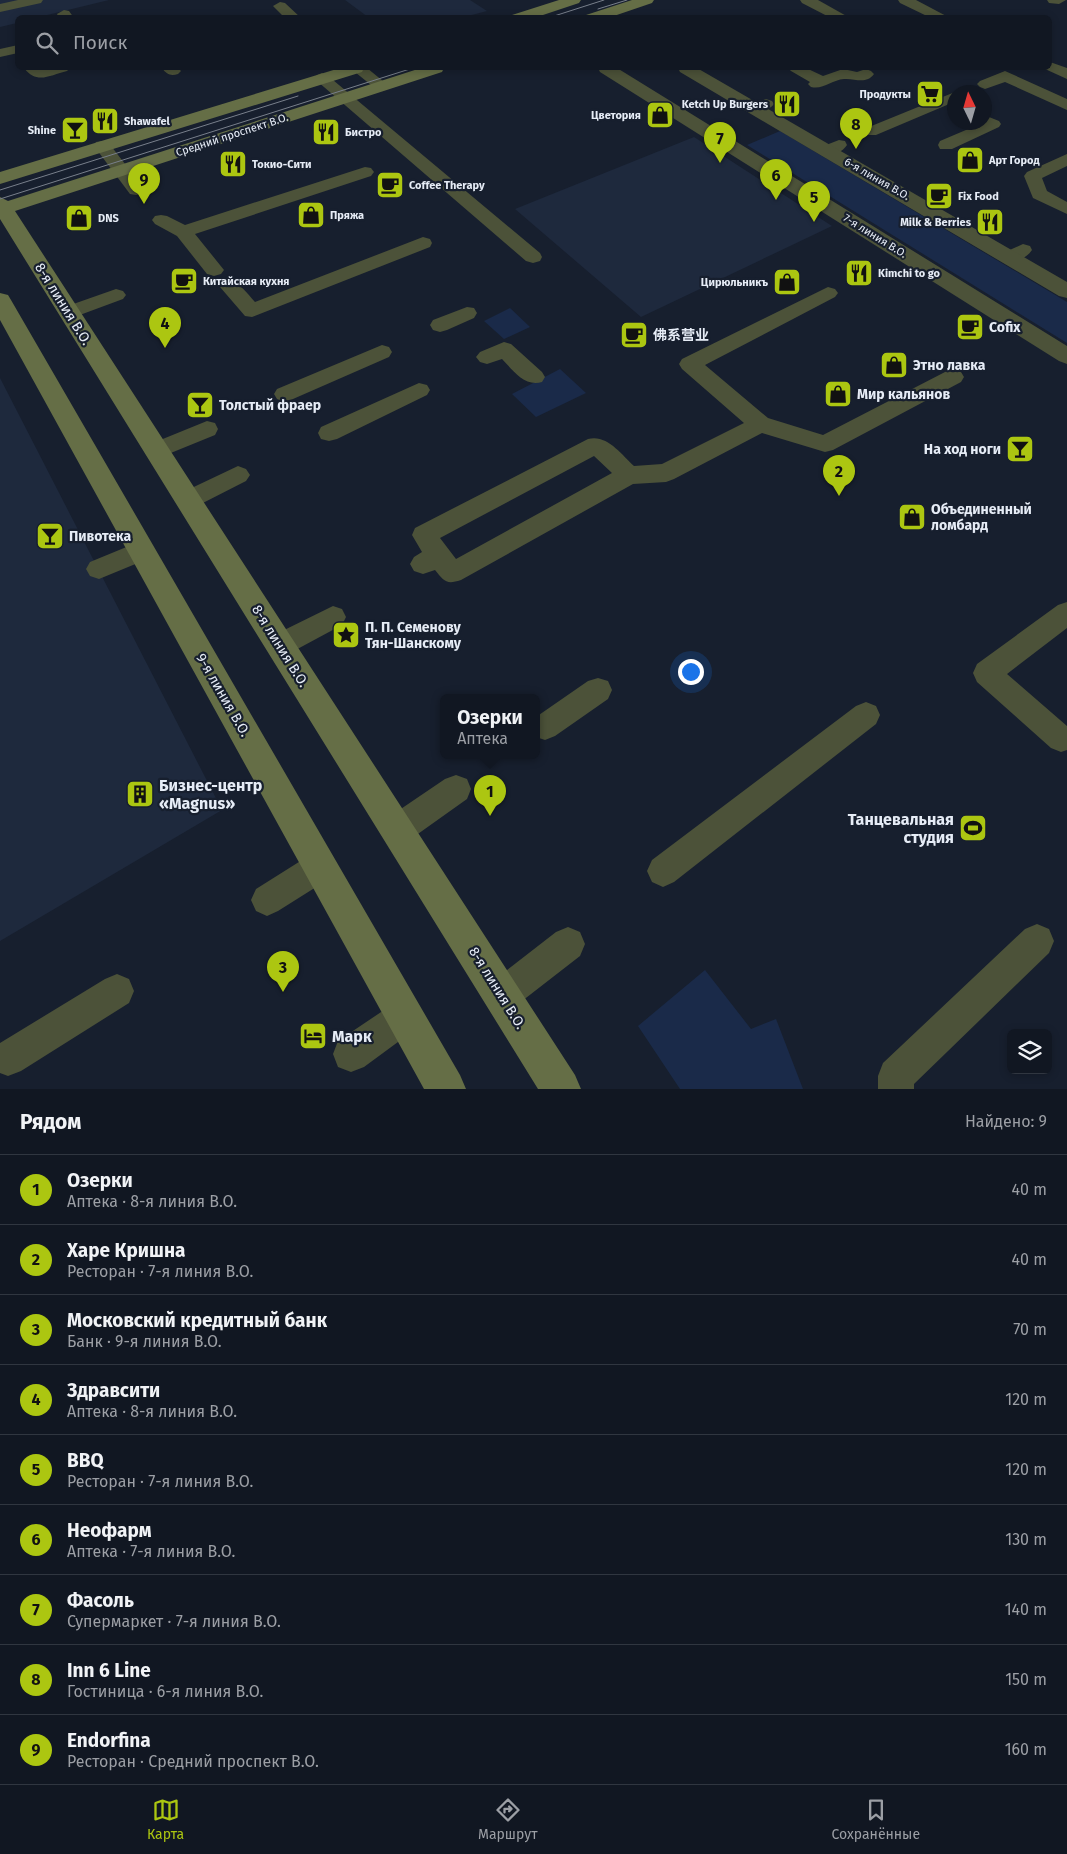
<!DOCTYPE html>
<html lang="ru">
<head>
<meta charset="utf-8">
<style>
	body { margin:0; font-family:"Fira Sans","Noto Sans SC",sans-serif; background:#1e242f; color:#f1f3f6 }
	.controls { position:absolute; right:15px; bottom:15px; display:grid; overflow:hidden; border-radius:8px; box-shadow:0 2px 8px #0003 }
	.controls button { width:45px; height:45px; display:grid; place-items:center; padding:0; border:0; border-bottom:1px solid #303640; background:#111722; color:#f1f3f6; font:25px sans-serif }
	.compass { position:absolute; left:947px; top:85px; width:45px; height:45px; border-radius:50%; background:#111722; box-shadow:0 2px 8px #0003; rotate:355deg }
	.you { position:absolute; left:690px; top:671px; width:18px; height:18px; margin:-12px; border:4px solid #fff; border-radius:50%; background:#1a73e8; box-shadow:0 0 0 8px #1a73e833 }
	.badge { display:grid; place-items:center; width:32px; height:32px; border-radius:50%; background:#acc611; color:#111; font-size:16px; font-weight:700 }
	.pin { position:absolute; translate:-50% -41px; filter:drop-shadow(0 1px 2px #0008) }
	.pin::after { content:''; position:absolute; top:26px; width:18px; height:15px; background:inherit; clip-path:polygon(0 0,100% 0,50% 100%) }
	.popup { position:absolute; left:440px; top:694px; width:100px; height:65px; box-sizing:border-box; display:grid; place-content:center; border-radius:8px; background:#111722; filter:drop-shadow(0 1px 4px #0005); font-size:16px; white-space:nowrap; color:#9c9fa5 }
	.popup b { font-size:19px; color:#f1f3f6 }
	.popup::after { content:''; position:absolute; left:50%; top:100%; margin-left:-10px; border:10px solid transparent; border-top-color:#111722 }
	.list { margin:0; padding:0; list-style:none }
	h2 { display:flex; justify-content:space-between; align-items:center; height:65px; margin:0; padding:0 20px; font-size:21px }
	h2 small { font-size:16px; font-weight:400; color:#9c9fa5 }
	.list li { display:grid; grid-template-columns:32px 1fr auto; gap:15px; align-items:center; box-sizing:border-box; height:70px; padding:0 20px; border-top:1px solid #303640 }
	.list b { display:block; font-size:19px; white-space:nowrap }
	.list p { margin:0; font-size:16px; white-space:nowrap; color:#9c9fa5 }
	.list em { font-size:16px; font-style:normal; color:#9c9fa5 }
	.icon { flex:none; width:28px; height:28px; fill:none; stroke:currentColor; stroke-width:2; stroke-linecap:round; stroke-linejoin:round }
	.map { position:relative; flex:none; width:1067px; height:1089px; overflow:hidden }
	.search { position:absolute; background:#111722; box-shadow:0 2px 8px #0003; left:15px; right:15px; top:15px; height:55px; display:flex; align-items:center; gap:12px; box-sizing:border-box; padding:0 18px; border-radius:8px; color:#9c9fa5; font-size:19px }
	.sheet { height:695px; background:#111722 }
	nav { display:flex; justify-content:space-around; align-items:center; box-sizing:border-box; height:70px; border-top:1px solid #303640; background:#111722; font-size:14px; color:#9c9fa5 }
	nav a { display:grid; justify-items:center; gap:2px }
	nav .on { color:#acc611 }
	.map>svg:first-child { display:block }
</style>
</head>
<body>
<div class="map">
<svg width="1067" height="1089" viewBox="0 0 1067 1089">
	<rect width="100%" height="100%" fill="#171f2e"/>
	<path fill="#1e293d" d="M0 0H109L39 17 18 18 17 23 0 27Z
		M345 0H470L487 11 464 17H368Z
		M694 137 832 226 641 317 515 209Z
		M0 378 222 810 0 941Z"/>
	<path fill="#1a2a49" d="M780 131 1067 302V343L747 145Z
		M510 308 530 327 504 339 484 321Z
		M560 369 586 393 536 417 512 394Z
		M705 970 751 1029 776 1019 803 1089H680L638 1026Z"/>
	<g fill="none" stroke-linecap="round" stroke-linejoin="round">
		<path fill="#4c5239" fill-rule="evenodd" d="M18 0H43L41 3 0 12V4Z
			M800 0H818L850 18H831L802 3Z
			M898 0H916L950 18H931L900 3Z
			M1047 0H1066L1059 4 1049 3Z
			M280 2 285 3 301 18H285L273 6Z
			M64 10 69 11 74 18H59L57 14Z
			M18 45V53L0 57V49Z
			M1050 62 1067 68V79L1045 69 1044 68H1050Z
			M24 68H70L67 71C50 75 37 85 24 68Z
			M162 68H178L181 71 178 74C171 76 167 75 162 68Z
			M350 68H367L389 86 386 89H376Z
			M788 68H806L823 76 843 69 857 72 866 69 871 71 874 74C866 85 855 78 844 79 832 80 823 90 811 87L808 84 810 82 791 71Z
			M1005 71 1067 99V110L1005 82 985 89 980 87 977 84 980 81Z
			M322 73 327 75 540 253 542 257 540 261 533 263 526 261 317 81 314 78 317 75Z
			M955 92 954 102 876 135H864L862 132 864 129Z
			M766 99 772 101 774 104C769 111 757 113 749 111L747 108 749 105Z
			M984 115 999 121 1001 124 999 127 952 149H940L938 145 940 141 980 124 978 122H984Z
			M839 140 845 141 847 145C842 153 830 157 821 155L819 151 821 147Z
			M102 141 108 142 142 186 145 190 142 194 136 195 130 194 94 146 96 142Z
			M1067 154V166L1042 178 1047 191 1067 202V214L1033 198 1024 176 1027 172Z
			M365 167 371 168 374 172 371 176 195 234 224 270 221 274 214 276 207 274 177 236 155 224 152 220 155 216 161 215 167 216 185 225Z
			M423 237 430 239 432 243 430 247 252 317 245 316 220 287 223 283C238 279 246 292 255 302Z
			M1023 244 1030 246 1032 250C1026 259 1014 264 1003 261L1001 257 1003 253Z
			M828 287 835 289 838 293 835 297 705 365 768 418 823 435 945 372 953 370 961 372 964 377 961 382 833 450 825 452 762 433 674 479 666 482 633 484 461 580C446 585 444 581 435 570L423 574 414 571 410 564 414 557 422 552 412 535 415 528 588 439C607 434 621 454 634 466L662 464 744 423 682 369 679 364 682 359ZM594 456 612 473 456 559 440 538Z
			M116 289 123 291 126 295 123 299 69 319 62 318 59 313 62 308Z
			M467 307 474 308 477 313 474 318 447 330 440 332 433 330 430 325 433 320Z
			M504 342 511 344 542 372 545 377 542 382C524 387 513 370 502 359L487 364 480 362 476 357 480 352Z
			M382 345 389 347 392 352 389 357 293 399 285 402 277 399 274 394 277 389Z
			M419 383 427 385 430 390 427 395 337 439 329 441 321 439 318 433 321 427Z
			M207 421 215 423 218 429 215 435 156 459 148 457 144 451 148 445Z
			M238 466 246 469 250 475 246 481 197 506 188 509 179 506 176 500 179 494Z
			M141 541 150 544 154 551 150 558 99 579 90 576 86 569 90 562Z
			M1067 602V628L1007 674 1067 726V750L1061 752 1051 748 977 682 973 673 977 664 1058 605Z
			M333 606 342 609 346 617 342 625 290 653 280 657 270 653 266 645 270 637Z
			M598 678 608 681 612 690 608 699 555 736 545 740 536 737V717L588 681Z
			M866 702 876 706 880 715 876 724 674 882 663 887 652 882 647 871 652 860 856 706Z
			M456 775 467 779 471 789 467 799 408 841 397 845 386 841 382 830 386 819 445 779Z
			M321 850 332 855 337 866 332 877 278 911 267 916 256 911 251 900 256 889 310 855Z
			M1037 924 1049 929 1054 941 1049 953 914 1084V1089H878V1076L883 1063 1025 929Z
			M568 927 580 932 585 944 580 956 513 1008 501 1013 489 1008 484 996 489 984 556 932Z
			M117 974 129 979 134 991 129 1003 21 1071 8 1076 0 1073V1043L105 979Z
			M405 999 417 1004 422 1016 417 1028 364 1067 351 1072 338 1067 333 1054 338 1041 393 1004Z"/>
		<path fill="#4c5239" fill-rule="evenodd" d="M598 68H617L1067 346V364L1059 361 600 72Z
			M678 68H697L1067 282V298L1059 296 680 72Z"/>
		<path fill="#656e46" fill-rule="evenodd" d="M559 0H581L579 3 534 18H510L512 15Z
			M632 0H654L652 3 608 18H584L586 15Z
			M340 68H364L362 72 0 184V172Z
			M421 68H444L442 72 15 211 575 1075 581 1089H538L0 219V197L8 201Z
			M0 293 8 295 11 300 460 1075 466 1089H424L0 320Z"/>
		<path stroke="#787f8b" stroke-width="1" d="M598 9 627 0
			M548 18 604 0
			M0 190 298 96
			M0 199 413 68"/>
	</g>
	<defs>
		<g id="supermarket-square" transform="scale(1.4375)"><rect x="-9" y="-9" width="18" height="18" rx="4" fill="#acc611" stroke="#171f2e"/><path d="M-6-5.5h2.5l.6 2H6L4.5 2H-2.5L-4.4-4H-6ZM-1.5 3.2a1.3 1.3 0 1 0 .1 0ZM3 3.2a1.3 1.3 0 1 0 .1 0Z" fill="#111"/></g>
		<g id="restaurant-square" transform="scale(1.4375)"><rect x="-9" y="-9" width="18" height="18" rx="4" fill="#acc611" stroke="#171f2e"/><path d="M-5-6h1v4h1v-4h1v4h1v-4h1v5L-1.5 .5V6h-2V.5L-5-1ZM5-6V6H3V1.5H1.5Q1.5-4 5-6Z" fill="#111"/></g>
		<g id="shop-square" transform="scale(1.4375)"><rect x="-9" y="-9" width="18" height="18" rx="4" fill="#acc611" stroke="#171f2e"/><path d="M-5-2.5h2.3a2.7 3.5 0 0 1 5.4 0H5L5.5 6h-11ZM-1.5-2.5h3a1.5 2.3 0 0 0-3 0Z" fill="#111"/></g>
		<g id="bar-square" transform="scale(1.4375)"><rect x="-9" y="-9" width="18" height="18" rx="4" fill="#acc611" stroke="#171f2e"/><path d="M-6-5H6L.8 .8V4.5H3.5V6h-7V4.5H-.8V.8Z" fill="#111"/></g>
		<g id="cafe-square" transform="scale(1.4375)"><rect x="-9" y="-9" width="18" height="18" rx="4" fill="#acc611" stroke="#171f2e"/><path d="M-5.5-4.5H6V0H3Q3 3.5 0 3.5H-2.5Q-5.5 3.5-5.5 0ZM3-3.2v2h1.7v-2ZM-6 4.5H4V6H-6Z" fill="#111"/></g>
		<g id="sight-square" transform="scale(1.4375)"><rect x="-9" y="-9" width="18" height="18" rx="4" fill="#acc611" stroke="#171f2e"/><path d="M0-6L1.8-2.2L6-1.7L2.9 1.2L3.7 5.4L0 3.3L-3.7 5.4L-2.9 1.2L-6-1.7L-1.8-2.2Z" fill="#111"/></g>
		<g id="building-square" transform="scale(1.4375)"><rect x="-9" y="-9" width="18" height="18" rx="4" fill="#acc611" stroke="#171f2e"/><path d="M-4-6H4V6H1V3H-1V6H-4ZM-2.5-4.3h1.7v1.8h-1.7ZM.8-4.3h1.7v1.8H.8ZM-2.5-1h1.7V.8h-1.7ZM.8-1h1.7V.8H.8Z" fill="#111"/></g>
		<g id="stadium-square" transform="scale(1.4375)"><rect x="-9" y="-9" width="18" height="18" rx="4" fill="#acc611" stroke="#171f2e"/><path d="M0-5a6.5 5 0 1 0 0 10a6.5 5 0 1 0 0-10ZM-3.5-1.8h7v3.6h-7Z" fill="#111"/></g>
		<g id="hotel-square" transform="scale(1.4375)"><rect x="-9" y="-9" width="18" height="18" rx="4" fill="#acc611" stroke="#171f2e"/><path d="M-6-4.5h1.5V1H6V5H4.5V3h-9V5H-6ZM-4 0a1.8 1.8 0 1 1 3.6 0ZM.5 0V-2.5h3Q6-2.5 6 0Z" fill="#111"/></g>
	</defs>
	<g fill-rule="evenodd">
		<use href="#supermarket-square" x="930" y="94"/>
		<use href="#restaurant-square" x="787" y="104"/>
		<use href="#shop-square" x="660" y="115"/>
		<use href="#restaurant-square" x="105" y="121"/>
		<use href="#bar-square" x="75" y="130"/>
		<use href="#restaurant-square" x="326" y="132"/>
		<use href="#shop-square" x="970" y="160"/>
		<use href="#restaurant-square" x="233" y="164"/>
		<use href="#cafe-square" x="390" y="185"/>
		<use href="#cafe-square" x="939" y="196"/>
		<use href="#shop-square" x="311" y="215"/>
		<use href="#shop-square" x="79" y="218"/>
		<use href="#restaurant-square" x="990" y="222"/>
		<use href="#restaurant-square" x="859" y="273"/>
		<use href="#cafe-square" x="184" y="281"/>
		<use href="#shop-square" x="787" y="282"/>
		<use href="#cafe-square" x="970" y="327"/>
		<use href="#cafe-square" x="634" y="335"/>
		<use href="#shop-square" x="894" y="365"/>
		<use href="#shop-square" x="838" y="394"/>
		<use href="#bar-square" x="200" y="405"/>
		<use href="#bar-square" x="1020" y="449"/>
		<use href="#shop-square" x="912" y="517"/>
		<use href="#bar-square" x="50" y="536"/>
		<use href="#sight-square" x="346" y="635"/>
		<use href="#building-square" x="140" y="794"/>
		<use href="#stadium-square" x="973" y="828"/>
		<use href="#hotel-square" x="313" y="1036"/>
	</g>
	<g text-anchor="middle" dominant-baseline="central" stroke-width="4.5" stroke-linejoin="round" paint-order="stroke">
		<g font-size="11" font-weight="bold" fill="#e6ecf6" stroke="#171f2e" text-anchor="start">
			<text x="911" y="94" text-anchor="end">Продукты</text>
			<text x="768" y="104" text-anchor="end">Ketch Up Burgers</text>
			<text x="641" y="115" text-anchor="end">Цветория</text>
			<text x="124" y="121">Shawafel</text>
			<text x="56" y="130" text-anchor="end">Shine</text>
			<text x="345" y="132">Бистро</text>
			<text x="989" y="160">Арт Город</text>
			<text x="252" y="164">Токио-Сити</text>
			<text x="409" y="185">Coffee Therapy</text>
			<text x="958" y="196">Fix Food</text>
			<text x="330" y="215">Пряжа</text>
			<text x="98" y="218">DNS</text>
			<text x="971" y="222" text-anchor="end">Milk &amp; Berries</text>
			<text x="878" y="273">Kimchi to go</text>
			<text x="203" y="281">Китайская кухня</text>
			<text x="768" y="282" text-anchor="end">Цирюльникъ</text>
		</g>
		<g font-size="11" fill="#e6ecf6" stroke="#171f2e">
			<text transform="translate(232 135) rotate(-18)">Средний проспект В.О.</text>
			<text transform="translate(877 179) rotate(30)">6-я линия В.О.</text>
			<text transform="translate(875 236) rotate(32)">7-я линия В.О.</text>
		</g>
		<g font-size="14" fill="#e6ecf6" stroke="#171f2e">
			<text transform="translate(63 304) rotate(58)">8-я линия В.О.</text>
			<text transform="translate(280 646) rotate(58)">8-я линия В.О.</text>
			<text transform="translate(223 695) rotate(60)">9-я линия В.О.</text>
			<text transform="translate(497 988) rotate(58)">8-я линия В.О.</text>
		</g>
		<g font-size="14" font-weight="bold" fill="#e6ecf6" stroke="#171f2e" text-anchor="start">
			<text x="989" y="327">Cofix</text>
			<text x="653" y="335">佛系营业</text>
			<text x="913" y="365">Этно лавка</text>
			<text x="857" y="394">Мир кальянов</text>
			<text x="219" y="405">Толстый фраер</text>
			<text x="1001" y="449" text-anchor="end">На ход ноги</text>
			<text x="931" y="509">Объединенный<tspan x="931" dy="16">ломбард</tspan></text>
			<text x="69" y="536">Пивотека</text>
			<text x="365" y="627">П. П. Семенову<tspan x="365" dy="16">Тян-Шанскому</tspan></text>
		</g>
		<g font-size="16" font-weight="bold" fill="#e6ecf6" stroke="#171f2e" text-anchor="start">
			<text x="159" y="785">Бизнес-центр<tspan x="159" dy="18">«Magnus»</tspan></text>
			<text x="954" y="819" text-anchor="end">Танцевальная<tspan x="954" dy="18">студия</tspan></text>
			<text x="332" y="1036">Марк</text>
		</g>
	</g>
</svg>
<div class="controls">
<button><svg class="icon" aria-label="layers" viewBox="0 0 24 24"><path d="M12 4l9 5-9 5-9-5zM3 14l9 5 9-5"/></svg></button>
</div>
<svg class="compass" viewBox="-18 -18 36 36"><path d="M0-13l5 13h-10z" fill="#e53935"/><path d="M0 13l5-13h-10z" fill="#9c9fa5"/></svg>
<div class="you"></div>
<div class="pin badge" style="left:490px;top:816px">1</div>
<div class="popup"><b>Озерки</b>Аптека</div>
<div class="pin badge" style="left:839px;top:496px">2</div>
<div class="pin badge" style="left:283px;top:992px">3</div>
<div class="pin badge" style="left:165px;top:348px">4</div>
<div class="pin badge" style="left:814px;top:222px">5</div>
<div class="pin badge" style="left:776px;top:200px">6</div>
<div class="pin badge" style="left:720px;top:163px">7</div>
<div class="pin badge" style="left:856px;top:149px">8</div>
<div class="pin badge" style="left:144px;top:204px">9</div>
<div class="search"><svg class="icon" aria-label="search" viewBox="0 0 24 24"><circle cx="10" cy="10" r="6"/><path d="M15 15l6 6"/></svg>Поиск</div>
</div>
<section class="sheet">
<h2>Рядом<small>Найдено: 9</small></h2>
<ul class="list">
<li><span class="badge">1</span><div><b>Озерки</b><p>Аптека · 8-я линия В.О.</p></div><em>40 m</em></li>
<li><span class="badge">2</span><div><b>Харе Кришна</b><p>Ресторан · 7-я линия В.О.</p></div><em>40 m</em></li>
<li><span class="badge">3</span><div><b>Московский кредитный банк</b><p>Банк · 9-я линия В.О.</p></div><em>70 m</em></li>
<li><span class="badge">4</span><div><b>Здравсити</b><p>Аптека · 8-я линия В.О.</p></div><em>120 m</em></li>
<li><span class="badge">5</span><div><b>BBQ</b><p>Ресторан · 7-я линия В.О.</p></div><em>120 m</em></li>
<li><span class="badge">6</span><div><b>Неофарм</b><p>Аптека · 7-я линия В.О.</p></div><em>130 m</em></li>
<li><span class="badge">7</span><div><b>Фасоль</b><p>Супермаркет · 7-я линия В.О.</p></div><em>140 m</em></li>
<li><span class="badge">8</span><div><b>Inn 6 Line</b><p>Гостиница · 6-я линия В.О.</p></div><em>150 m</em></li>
<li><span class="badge">9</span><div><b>Endorfina</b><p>Ресторан · Средний проспект В.О.</p></div><em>160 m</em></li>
</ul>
</section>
<nav>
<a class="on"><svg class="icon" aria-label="map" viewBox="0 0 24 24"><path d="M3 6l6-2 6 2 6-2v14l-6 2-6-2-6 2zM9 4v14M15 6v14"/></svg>Карта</a>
<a><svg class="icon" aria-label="directions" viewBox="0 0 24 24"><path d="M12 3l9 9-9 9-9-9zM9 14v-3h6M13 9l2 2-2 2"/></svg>Маршрут</a>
<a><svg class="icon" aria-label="saved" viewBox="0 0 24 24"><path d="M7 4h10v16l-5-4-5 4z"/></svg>Сохранённые</a>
</nav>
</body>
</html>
